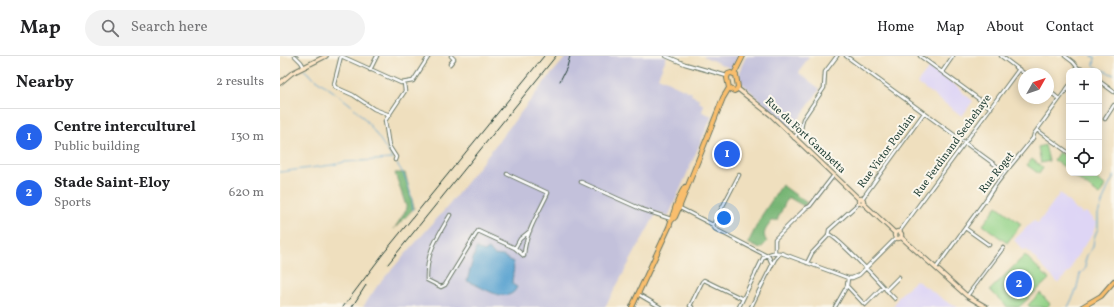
<!DOCTYPE html>
<html lang="en">
<head>
<meta charset="utf-8">
<style>
	body { margin:0; font-family:Vollkorn,serif; background:#f2f2f2; color:#202124 }
	.controls { position:absolute; right:12px; top:12px; display:grid; overflow:hidden; border-radius:8px; box-shadow:0 2px 10px #0003 }
	.controls button { width:36px; height:36px; display:grid; place-items:center; padding:0; border:0; border-bottom:1px solid #e0e0e0; background:#fff; color:#202124; font:20px sans-serif }
	.compass { position:absolute; left:738px; top:12px; width:36px; height:36px; border-radius:50%; background:#fff; box-shadow:0 2px 10px #0003; rotate:50deg }
	.you { position:absolute; left:444px; top:162px; width:14px; height:14px; margin:-10px; border:3px solid #fff; border-radius:50%; background:#1a73e8; box-shadow:0 0 0 6px #1a73e833 }
	.badge { display:grid; place-items:center; width:26px; height:26px; border-radius:50%; background:#2563eb; color:#fff; font-size:13px; font-weight:700 }
	.pin { position:absolute; translate:-50% -50%; border:2px solid #fff; box-shadow:0 1px 4px #0006 }
	.list { margin:0; padding:0; list-style:none }
	h2 { display:flex; justify-content:space-between; align-items:center; height:52px; margin:0; padding:0 16px; font-size:17px }
	h2 small { font-size:13px; font-weight:400; color:#757577 }
	.list li { display:grid; grid-template-columns:26px 1fr auto; gap:12px; align-items:center; box-sizing:border-box; height:56px; padding:0 16px; border-top:1px solid #e0e0e0 }
	.list b { display:block; font-size:15px; white-space:nowrap }
	.list p { margin:0; font-size:13px; white-space:nowrap; color:#757577 }
	.list em { font-size:13px; font-style:normal; color:#757577 }
	.icon { flex:none; width:22px; height:22px; fill:none; stroke:currentColor; stroke-width:2; stroke-linecap:round; stroke-linejoin:round }
	.map { position:relative; flex:none; width:834px; height:251px; overflow:hidden }
	header { display:flex; align-items:center; gap:24px; box-sizing:border-box; height:56px; padding:0 20px; background:#fff; border-bottom:1px solid #e0e0e0 }
	header strong { font-size:19px }
	nav { display:flex; gap:22px; margin-inline-start:auto; font-size:14px }
	.search { width:280px; height:36px; background:#f2f2f2; display:flex; align-items:center; gap:10px; box-sizing:border-box; padding:0 14px; border-radius:22px; color:#757577; font-size:15px }
	main { display:flex }
	aside { flex:1; background:#fff }
	.map>svg:first-child { display:block }
</style>
</head>
<body>
<header>
<strong>Map</strong>
<div class="search"><svg class="icon" aria-label="search" viewBox="0 0 24 24"><circle cx="10" cy="10" r="6"/><path d="M15 15l6 6"/></svg>Search here</div>
<nav><a>Home</a><a>Map</a><a>About</a><a>Contact</a></nav>
</header>
<main>
<aside>
<h2>Nearby<small>2 results</small></h2>
<ul class="list">
<li><span class="badge">1</span><div><b>Centre interculturel</b><p>Public building</p></div><em>130 m</em></li>
<li><span class="badge">2</span><div><b>Stade Saint-Eloy</b><p>Sports</p></div><em>620 m</em></li>
</ul>
</aside>
<div class="map">
<svg width="834" height="251" viewBox="0 0 834 251">
	<rect width="100%" height="100%" fill="#fbf7ec"/>
	<filter id="ink" filterUnits="userSpaceOnUse"><feTurbulence type="fractalNoise" baseFrequency=".025" numOctaves="2"/><feDisplacementMap in="SourceGraphic" scale="8" xChannelSelector="R" yChannelSelector="G"/><feConvolveMatrix kernelMatrix="1 2 1 2 8 2 1 2 1" color-interpolation-filters="sRGB"/></filter>
	<filter id="wash" filterUnits="userSpaceOnUse"><feTurbulence type="fractalNoise" baseFrequency=".012" numOctaves="4" result="noise"/><feDisplacementMap in="SourceGraphic" scale="16" xChannelSelector="R" yChannelSelector="G"/><feGaussianBlur stdDeviation="0.9" result="paint"/><feColorMatrix in="noise" values="0 0 0 0 0 0 0 0 0 0 0 0 0 0 0 0 0 1.4 0 .05"/><feComposite in="paint" operator="in"/></filter>
	<g filter="url(#wash)">
		<rect width="100%" height="100%" fill="#efdfbe"/>
		<path fill="#ded5f5" d="M650 11 682 34V36L693 45 682 60 637 27Z
			M780 137 797 155 798 154 802 158 806 156 816 167 813 177 793 206 791 214 778 227 747 194H743L734 184 754 164 757 167 759 166Z
			M636 224 670 248H673L678 251H613L619 240Z"/>
		<path fill="#c3c1db" d="M287 0H387L378 21 412 37 411 39 420 43 419 46 424 49 422 56 432 60 389 159 387 160 377 156 325 251H83L98 229 169 149 263 28Z
			M423 0H459L452 13Z
			M466 0H529L519 17 540 33 511 74 460 25 459 16Z"/>
		<path fill="#94d389" stroke="#5a885e" d="M765 89 769 105 761 107 758 91Z
			M779 96 789 103V114L774 104Z
			M752 103 763 112 759 118 747 109Z
			M793 117H808L825 129 820 139 792 119Z
			M717 150 741 168 727 187 703 169Z
			M745 199 769 223 739 251H727L710 234Z
			M760 237 770 248 767 251H750L748 249Z"/>
		<path fill="#77b575" stroke="#4b7954" d="M115 117H125L134 152 114 173 127 153Z
			M502 129 527 147 524 150 508 141 497 164 492 165C486 173 481 177 487 186L480 193 468 187 482 159Z"/>
		<path fill="#58a2d0" stroke="#3c7082" d="M196 192 204 196 209 193 214 199 223 200 233 206C235 214 232 220 232 228L237 231C228 251 202 230 187 225Z"/>
		<g fill="none" stroke-linecap="round" stroke-linejoin="round">
			<path stroke="#58a2d0" stroke-width="1" d="M812 0 815 1 814 9 816 11 834 19
				M24 14C39 27 56 36 71 49 88 64 100 84 113 103
				M117 108C127 121 132 138 133 154
				M0 116 52 109 65 106 112 103
				M788 251 796 235 800 218 806 212 805 206 807 199 813 191 814 182 818 172V158L827 134 834 120"/>
		</g>
	</g>
	<g filter="url(#ink)">
		<g fill="none" stroke-linecap="round" stroke-linejoin="round">
			<g stroke="#687664" stroke-width="4.5">
				<path id="street" d="M15 0 21 6 24 11
					M386 0 405 8 447 20
					M566 0 725 116
					M640 0 711 52
					M721 0 745 18
					M785 0 793 6 798 12
					M170 8 174 3 171 0
					M90 14 97 0
					M794 15 798 12 802 13 803 15
					M662 16 673 0
					M819 25 834 36
					M768 34 779 43
					M110 59 94 53 73 39 55 31 54 28 61 0 121 27 133 25 149 0
					M825 63 834 49
					M757 74 789 97
					M514 82 521 73 523 63 544 32 545 16 557 0
					M115 104 116 101 109 90 105 65 125 35 124 27
					M227 118 268 137C259 156 245 178 244 199
					M301 126 361 153 391 163
					M582 143 644 57
					M398 151 433 169
					M170 159C157 182 146 196 147 224L161 231 165 229 198 175 235 192 244 200
					M433 169 435 173 489 201 492 208
					M433 169 459 119
					M685 172 709 189
					M619 176 739 13
					M548 178C559 181 604 232 615 243
					M235 192 240 183 250 175
					M495 196V183L526 152 530 150 554 119
					M527 207 532 197 548 180 549 174 579 147
					M656 212 707 142C720 120 738 102 753 82L754 78 789 30
					M567 230 585 249 603 231
					M606 234 619 221
					M358 238 380 251
					M687 240 723 192
					M412 251 410 250 422 226 424 224 463 243
					M459 251 483 202C488 197 494 196 501 197L568 222H572L579 219 616 182
					M471 251 495 203 500 197
					M555 251 567 230 568 222"/>
			</g>
			<g stroke="#687664" stroke-width="5.5">
				<path id="secondary" d="M0 27 12 17 46 0
					M458 33 491 59 579 143
					M578.5 145a2.5 2.5 0 1 1 5 0a2.5 2.5 0 1 1-5 0Z
					M583 147 615 177
					M614.5 179a3.5 3.5 0 1 1 7 0a3.5 3.5 0 1 1-7 0Z
					M621 181 687 240 706 251"/>
			</g>
			<g stroke="#687664" stroke-width="6">
				<path id="primary" d="M451 17 456 19 458 31 456 34 454 35 449 32 447 22 448 18Z
					M454 18 463 0
					M392 164 395 161 399 152 443 42 449 32
					M352 251 389 171C394 157 396 144 405 131
					M802 251 821 240 834 225"/>
			</g>
			<use href="#street" stroke="#fff" stroke-width="2.5"/>
			<use href="#secondary" stroke="#fde5c5" stroke-width="3.5"/>
			<use href="#primary" stroke="#f9be6d" stroke-width="4"/>
			<path stroke="#1f3d34" stroke-width="1" d="M280 25 287 11 290 0
				M108 208 276 0
				M63 251 103 198 264 0
				M72 251 86 229"/>
		</g>
	</g>
	<g text-anchor="middle" dominant-baseline="central" stroke-width="4" stroke-linejoin="round" paint-order="stroke">
		<g font-size="11" fill="#1f3d34" stroke="#fbf7ec">
			<text transform="translate(525 80) rotate(43)">Rue du Fort Gambetta</text>
			<text transform="translate(673 90) rotate(-54)">Rue Ferdinand Sechehaye</text>
			<text transform="translate(607 95) rotate(-54)">Rue Victor Poulain</text>
			<text transform="translate(717 117) rotate(-52)">Rue Roget</text>
		</g>
	</g>
</svg>
<div class="controls">
<button>+</button>
<button>−</button>
<button><svg class="icon" aria-label="locate" viewBox="0 0 24 24"><circle cx="12" cy="12" r="6"/><path d="M12 2v4M12 18v4M2 12h4M18 12h4"/></svg></button>
</div>
<svg class="compass" viewBox="-18 -18 36 36"><path d="M0-13l5 13h-10z" fill="#e53935"/><path d="M0 13l5-13h-10z" fill="#757577"/></svg>
<div class="you"></div>
<div class="pin badge" style="left:447px;top:98px">1</div>
<div class="pin badge" style="left:739px;top:228px">2</div>
</div>
</main>
</body>
</html>
